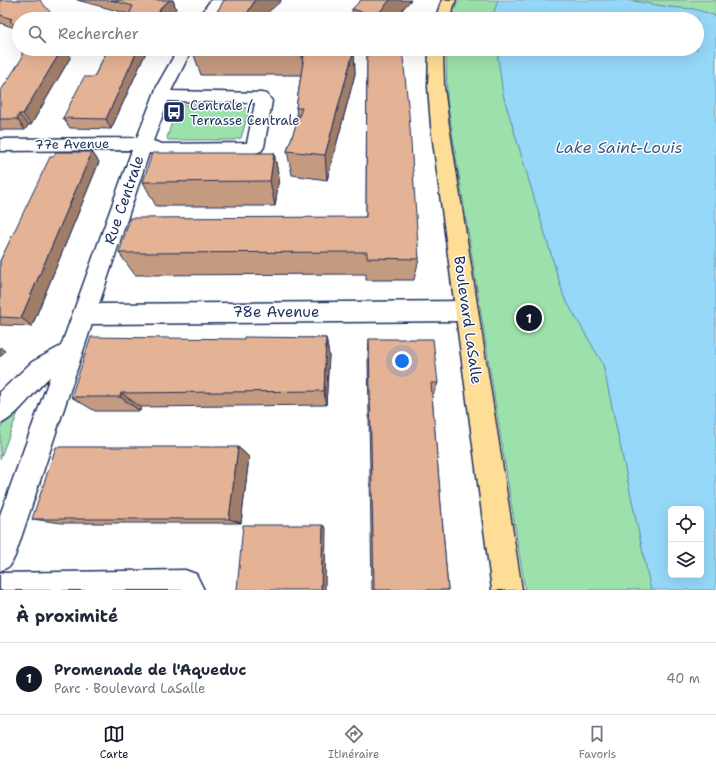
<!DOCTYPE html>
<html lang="fr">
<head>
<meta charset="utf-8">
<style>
	body { margin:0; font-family:"Shantell Sans",sans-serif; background:#f6f6f7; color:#1f2937 }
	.controls { position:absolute; right:12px; bottom:12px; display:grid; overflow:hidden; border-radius:6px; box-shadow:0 4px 16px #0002 }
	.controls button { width:36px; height:36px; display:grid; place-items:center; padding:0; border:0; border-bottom:1px solid #e0e1e3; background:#fff; color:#1f2937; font:20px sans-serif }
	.you { position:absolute; left:402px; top:361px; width:14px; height:14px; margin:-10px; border:3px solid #fff; border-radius:50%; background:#1a73e8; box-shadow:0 0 0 6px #1a73e833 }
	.badge { display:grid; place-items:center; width:26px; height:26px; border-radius:50%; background:#111827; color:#fff; font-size:13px; font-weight:700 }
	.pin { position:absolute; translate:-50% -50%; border:2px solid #fff; box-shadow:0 1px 4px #0006 }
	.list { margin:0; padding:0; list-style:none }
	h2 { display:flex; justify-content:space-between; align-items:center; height:52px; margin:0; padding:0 16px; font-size:17px }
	h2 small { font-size:13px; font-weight:400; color:#747a83 }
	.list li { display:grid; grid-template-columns:26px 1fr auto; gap:12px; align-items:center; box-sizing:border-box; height:72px; padding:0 16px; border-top:1px solid #e0e1e3 }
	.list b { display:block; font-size:15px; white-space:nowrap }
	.list p { margin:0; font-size:13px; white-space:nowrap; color:#747a83 }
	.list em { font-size:13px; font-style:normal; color:#747a83 }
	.icon { flex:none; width:22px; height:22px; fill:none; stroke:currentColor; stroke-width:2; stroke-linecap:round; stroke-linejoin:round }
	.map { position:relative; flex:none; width:716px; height:590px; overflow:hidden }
	.search { position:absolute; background:#fff; box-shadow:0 4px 16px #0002; left:12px; right:12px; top:12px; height:44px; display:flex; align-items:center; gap:10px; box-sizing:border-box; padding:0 14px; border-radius:22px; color:#747a83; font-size:15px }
	.sheet { height:124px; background:#fff }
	nav { display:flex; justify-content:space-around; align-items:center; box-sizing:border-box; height:56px; border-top:1px solid #e0e1e3; background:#fff; font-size:11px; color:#747a83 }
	nav a { display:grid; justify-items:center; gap:2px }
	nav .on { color:#111827 }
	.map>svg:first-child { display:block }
</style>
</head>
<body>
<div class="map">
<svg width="716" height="590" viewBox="0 0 716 590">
	<rect width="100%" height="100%" fill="#fff"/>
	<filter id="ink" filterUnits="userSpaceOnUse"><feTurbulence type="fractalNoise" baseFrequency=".025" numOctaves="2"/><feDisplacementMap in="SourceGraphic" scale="8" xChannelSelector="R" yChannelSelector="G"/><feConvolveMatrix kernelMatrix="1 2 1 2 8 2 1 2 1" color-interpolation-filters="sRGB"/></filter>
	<g filter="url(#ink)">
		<path fill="#9ce0ab" stroke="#5c8884" d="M459 0H498L493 15V19H450Z
			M627 0H716V16L694 9 668 7Z
			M446 49H497L503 94 564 297 603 364 651 590H525L447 100Z
			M184 105H237L246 108 249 111 241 138 233 140H168L167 138 172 121H178L180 115 174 114 176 110Z
			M19 410 0 459V428L14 412Z"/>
		<path fill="#96d8f8" stroke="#6594ba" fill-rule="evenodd" d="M498 0H627L668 7 694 9 716 16V590H651L603 364 564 297 503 94 497 49H697V19H493V15ZM671 509H701V575H671Z"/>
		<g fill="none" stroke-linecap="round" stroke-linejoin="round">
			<g stroke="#1b2f5e" stroke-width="3">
				<path id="minor" d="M211 0H225L211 19H197Z
					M178 49H192L171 91 261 93 267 94 272 101 264 147 261 151 248 156H161L149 153 99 304 467 301 475 304 478 311 475 318 467 321 92 324 15 556 10 566 0 571V515L50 377C34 390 19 416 0 424V392L32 362 61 346 132 150 0 151V139L137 138 158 84ZM168 101 255 103 247 143 162 144 153 141Z
					M185 570 196 574 204 590H0V573Z"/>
			</g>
			<g stroke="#1b2f5e" stroke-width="3">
				<path id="major" d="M442 0H456L449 19H435Z
					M429 49H443L444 87 449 126 522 590H492L431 126 428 87Z"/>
			</g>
			<use href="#minor" fill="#fff" fill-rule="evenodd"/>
			<use href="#major" fill="#fedd96" fill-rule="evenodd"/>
		</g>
		<path fill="#c49a80" stroke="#1b2f5e" d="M0 0 19 19V34L15 28 0 23Z
			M77 0H173L176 9 165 17 164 19H127L129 14Z
			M352 9 394 19H352Z
			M108 49H152V50H147L111 129 70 128 63 118 94 77Z
			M192 49H354L355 74 327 180 292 175 287 151 298 120 296 108 301 75H201Z
			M367 49 419 259 414 280H366V274L135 275 119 253 366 217Z
			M70 58 31 125H28L25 130H0V92Z
			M92 152 99 162 32 326 0 325V261L53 157Z
			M274 153 279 178 275 206H156L143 182Z
			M326 338 329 355 326 405 141 407 140 411H95L71 397 244 339Z
			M369 339 438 383 432 397 448 590H372L368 357Z
			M238 447 249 457 241 523H62L32 519Z"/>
		<path fill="#a07d68" stroke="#1b2f5e" d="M170 0H173L176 9 165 17 164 19H156L161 7Z
			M255 0H281V1L265 15 263 19H244Z
			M390 0H411L394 19H375L376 16Z
			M62 49H69L70 58 31 125 23 114Z
			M138 49H146L147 50 111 129 106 119Z
			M301 49H305L304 75Z
			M354 49 355 74 327 180 325 155Z
			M19 114 28 125 25 130 17 119Z
			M92 152 99 162 32 326 21 318Z
			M274 153 279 178 275 206 270 181Z
			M326 338 329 355 326 405 324 391Z
			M0 347 5 351 0 357Z
			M121 393 141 407 140 411 120 397Z
			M238 447 249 457 241 523 229 519Z
			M323 525 326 528 325 590H321Z"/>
		<path fill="#e4b395" stroke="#1b2f5e" d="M0 0H40L56 19H19V32L10 20 12 19 0 15Z
			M111 0H170L161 7 156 19H127L133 6Z
			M224 0H255L244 19H213Z
			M361 0H390L376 16 352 9Z
			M22 49H62L23 114H19L17 119H0V92L22 58Z
			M108 49H138L106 119 63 118 84 77H94Z
			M305 49H354L325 155 287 151 302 108H296Z
			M367 49H402L409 114 419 259 367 258V252L119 253 130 218 366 217Z
			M56 152H92L21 318 0 317V261L50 157H53Z
			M152 153H274L270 181 143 182Z
			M91 337 244 339V337L326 338 324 391 121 393 120 397H71Z
			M369 339H433L438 383H431L448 590H374Z
			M56 447H238L229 519H32Z
			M243 525H323L321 590H237Z"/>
	</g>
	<defs>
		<g id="bus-square" transform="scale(1.15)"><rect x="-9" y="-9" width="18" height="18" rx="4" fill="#1b2f5e" stroke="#fff"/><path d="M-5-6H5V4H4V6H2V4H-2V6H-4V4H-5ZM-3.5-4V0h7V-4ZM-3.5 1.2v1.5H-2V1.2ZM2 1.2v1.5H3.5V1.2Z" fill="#fff"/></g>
	</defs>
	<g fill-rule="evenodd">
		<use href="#bus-square" x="174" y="112"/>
	</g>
	<g text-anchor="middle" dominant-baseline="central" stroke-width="3" stroke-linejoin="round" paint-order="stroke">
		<g font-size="13" fill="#1b2f5e" stroke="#fff" text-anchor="start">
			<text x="190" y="105">Centrale /<tspan x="190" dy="15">Terrasse Centrale</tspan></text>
		</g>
		<g font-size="13" fill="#1b2f5e" stroke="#fff">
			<text transform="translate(72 144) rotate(-1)">77e Avenue</text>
		</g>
		<g font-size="15" fill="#1b2f5e" stroke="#fff">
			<text transform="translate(124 200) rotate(-71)">Rue Centrale</text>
			<text x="276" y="312">78e Avenue</text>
			<text transform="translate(468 320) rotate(82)">Boulevard LaSalle</text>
		</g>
		<g font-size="16" font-style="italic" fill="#3a5984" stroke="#fff">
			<text x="619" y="147">Lake Saint-Louis</text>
		</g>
	</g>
</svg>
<div class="controls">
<button><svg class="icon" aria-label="locate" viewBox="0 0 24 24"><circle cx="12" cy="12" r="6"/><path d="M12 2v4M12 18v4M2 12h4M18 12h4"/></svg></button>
<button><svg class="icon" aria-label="layers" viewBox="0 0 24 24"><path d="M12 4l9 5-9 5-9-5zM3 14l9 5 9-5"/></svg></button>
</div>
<div class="you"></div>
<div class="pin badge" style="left:529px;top:318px">1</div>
<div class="search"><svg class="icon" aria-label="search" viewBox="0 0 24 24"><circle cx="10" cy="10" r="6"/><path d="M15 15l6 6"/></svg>Rechercher</div>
</div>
<section class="sheet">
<h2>À proximité<small></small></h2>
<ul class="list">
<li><span class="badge">1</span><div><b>Promenade de l'Aqueduc</b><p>Parc · Boulevard LaSalle</p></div><em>40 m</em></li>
</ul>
</section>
<nav>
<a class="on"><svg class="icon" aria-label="map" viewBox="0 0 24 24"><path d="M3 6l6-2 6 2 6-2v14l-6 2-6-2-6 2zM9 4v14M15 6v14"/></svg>Carte</a>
<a><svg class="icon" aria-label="directions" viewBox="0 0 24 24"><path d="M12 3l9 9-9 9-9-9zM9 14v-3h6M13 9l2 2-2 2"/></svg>Itinéraire</a>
<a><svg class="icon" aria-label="saved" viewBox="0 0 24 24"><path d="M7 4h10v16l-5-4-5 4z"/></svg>Favoris</a>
</nav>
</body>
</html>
